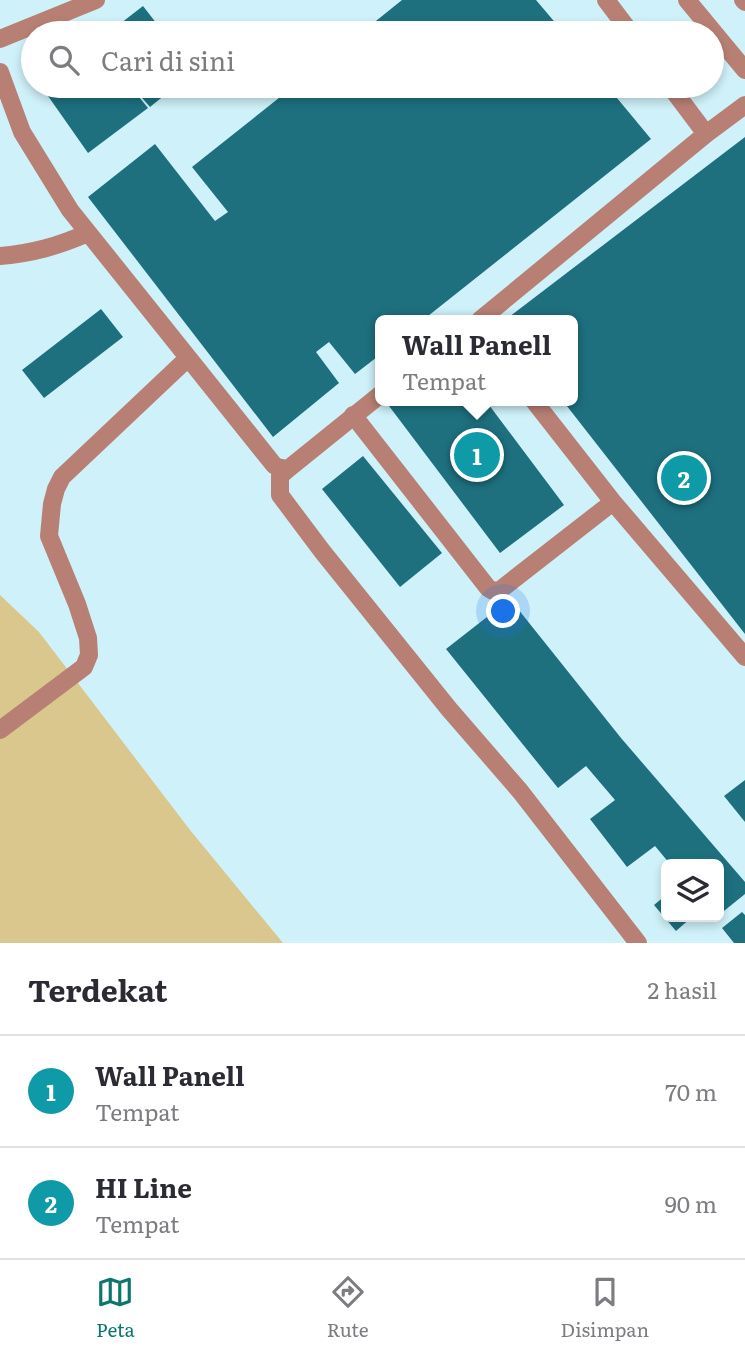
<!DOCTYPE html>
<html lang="id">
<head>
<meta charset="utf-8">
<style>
	body { margin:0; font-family:Literata,serif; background:#f2f2f3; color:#2b2b33 }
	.controls { position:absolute; right:21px; bottom:21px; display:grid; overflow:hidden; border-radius:10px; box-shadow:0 4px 10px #0003 }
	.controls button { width:63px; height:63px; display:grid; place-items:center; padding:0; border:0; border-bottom:2px solid #e1e1e2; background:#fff; color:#2b2b33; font:35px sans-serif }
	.you { position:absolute; left:504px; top:612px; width:24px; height:24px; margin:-18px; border:5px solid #fff; border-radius:50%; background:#1a73e8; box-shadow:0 0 0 10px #1a73e833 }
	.badge { display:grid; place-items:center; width:46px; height:46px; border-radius:50%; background:#0f766e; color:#fff; font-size:23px; font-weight:700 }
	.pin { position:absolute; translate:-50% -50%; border:4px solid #fff; box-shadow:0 2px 7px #0006 }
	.popup { position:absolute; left:375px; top:315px; width:203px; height:91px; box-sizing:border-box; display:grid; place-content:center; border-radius:10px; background:#fff; filter:drop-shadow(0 2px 5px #0005); font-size:23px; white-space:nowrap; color:#7c7c81 }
	.popup b { font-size:26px; color:#2b2b33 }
	.popup::after { content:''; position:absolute; left:50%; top:100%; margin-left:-14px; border:14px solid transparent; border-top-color:#fff }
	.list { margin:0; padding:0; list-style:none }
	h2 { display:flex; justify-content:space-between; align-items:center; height:91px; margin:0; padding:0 28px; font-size:30px }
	h2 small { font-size:23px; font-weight:400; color:#7c7c81 }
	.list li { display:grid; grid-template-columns:46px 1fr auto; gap:21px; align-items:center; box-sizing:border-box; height:112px; padding:0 28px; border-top:2px solid #e1e1e2 }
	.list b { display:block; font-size:26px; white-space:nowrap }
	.list p { margin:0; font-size:23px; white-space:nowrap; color:#7c7c81 }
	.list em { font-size:23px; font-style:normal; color:#7c7c81 }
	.icon { flex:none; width:38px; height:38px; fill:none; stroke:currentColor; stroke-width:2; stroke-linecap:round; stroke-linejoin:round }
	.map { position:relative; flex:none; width:745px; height:943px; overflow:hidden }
	.search { position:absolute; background:#fff; box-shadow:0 4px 10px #0003; left:21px; right:21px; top:21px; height:77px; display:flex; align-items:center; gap:18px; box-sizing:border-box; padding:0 24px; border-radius:38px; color:#7c7c81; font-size:26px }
	.sheet { height:315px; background:#fff }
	nav { display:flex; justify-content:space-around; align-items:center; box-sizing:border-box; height:98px; border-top:2px solid #e1e1e2; background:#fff; font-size:19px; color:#7c7c81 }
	nav a { display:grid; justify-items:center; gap:4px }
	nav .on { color:#0f766e }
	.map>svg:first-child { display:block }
</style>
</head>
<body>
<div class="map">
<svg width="745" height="943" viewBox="0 0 745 943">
	<rect width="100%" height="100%" fill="#cff1f9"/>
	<path fill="#dac78d" d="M0 595 39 632 190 830 283 943H0Z"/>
	<path fill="#1e707f" d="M402 0H536L564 33H361Z
		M143 6 164 33H108L112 30Z
		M41 86H130L148 108 88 153Z
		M132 86H176L150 107Z
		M294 86H607L651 139 423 320H381V354L355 374 329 342 316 352 339 383 273 437 88 197 155 144 215 221 228 212 192 167Z
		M745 137V634L563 401H573V320H505Z
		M101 309 123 337 44 398 22 370Z
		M396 401H486L564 505 500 553 389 406Z
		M363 456 442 553 400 587 322 489Z
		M510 599 621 738 745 882V894L719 915V864H670L655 846 627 867 590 819 615 800 586 766 558 788 446 649Z
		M745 780V822L724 796Z
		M666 895V917H692L676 931 654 905Z
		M742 912 745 915V943H734L722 928Z"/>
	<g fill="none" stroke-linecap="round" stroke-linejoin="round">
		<path stroke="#b88075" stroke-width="18" d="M606 0 631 33
			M687 0 745 70
			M743 0 745 2
			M0 39 96 0
			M0 72 22 132 70 210 274 465 277 467 288 469 381 394
			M670 86 706 134
			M0 256C34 253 58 246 88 233
			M480 320 706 134 745 105
			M534 401 613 502 745 657
			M353 415 488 588 493 591 500 590 613 502
			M288 469 280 476V495L322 551 449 709 520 791 638 943
			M0 730 84 667 89 655 88 638 77 604 49 536 52 504 56 489 62 477 188 358"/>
	</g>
</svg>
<div class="controls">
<button><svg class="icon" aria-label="layers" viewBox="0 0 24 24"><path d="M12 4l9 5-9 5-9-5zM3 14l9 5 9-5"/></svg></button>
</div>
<div class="you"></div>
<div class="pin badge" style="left:477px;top:455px;background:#0f9aa8">1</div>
<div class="popup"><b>Wall Panell</b>Tempat</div>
<div class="pin badge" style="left:684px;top:478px;background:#0f9aa8">2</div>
<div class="search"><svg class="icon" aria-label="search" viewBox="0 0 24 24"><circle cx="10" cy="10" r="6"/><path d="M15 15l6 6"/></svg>Cari di sini</div>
</div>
<section class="sheet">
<h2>Terdekat<small>2 hasil</small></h2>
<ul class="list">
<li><span class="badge" style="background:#0f9aa8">1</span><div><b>Wall Panell</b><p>Tempat</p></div><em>70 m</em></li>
<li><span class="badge" style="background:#0f9aa8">2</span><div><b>HI Line</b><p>Tempat</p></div><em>90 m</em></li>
</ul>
</section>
<nav>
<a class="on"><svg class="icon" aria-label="map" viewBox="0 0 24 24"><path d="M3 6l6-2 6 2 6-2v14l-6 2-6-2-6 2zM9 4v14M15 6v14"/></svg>Peta</a>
<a><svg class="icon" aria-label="directions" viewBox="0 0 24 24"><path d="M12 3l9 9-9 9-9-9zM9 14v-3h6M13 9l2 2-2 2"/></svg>Rute</a>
<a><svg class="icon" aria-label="saved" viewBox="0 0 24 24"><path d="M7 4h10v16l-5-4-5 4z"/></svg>Disimpan</a>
</nav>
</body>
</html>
